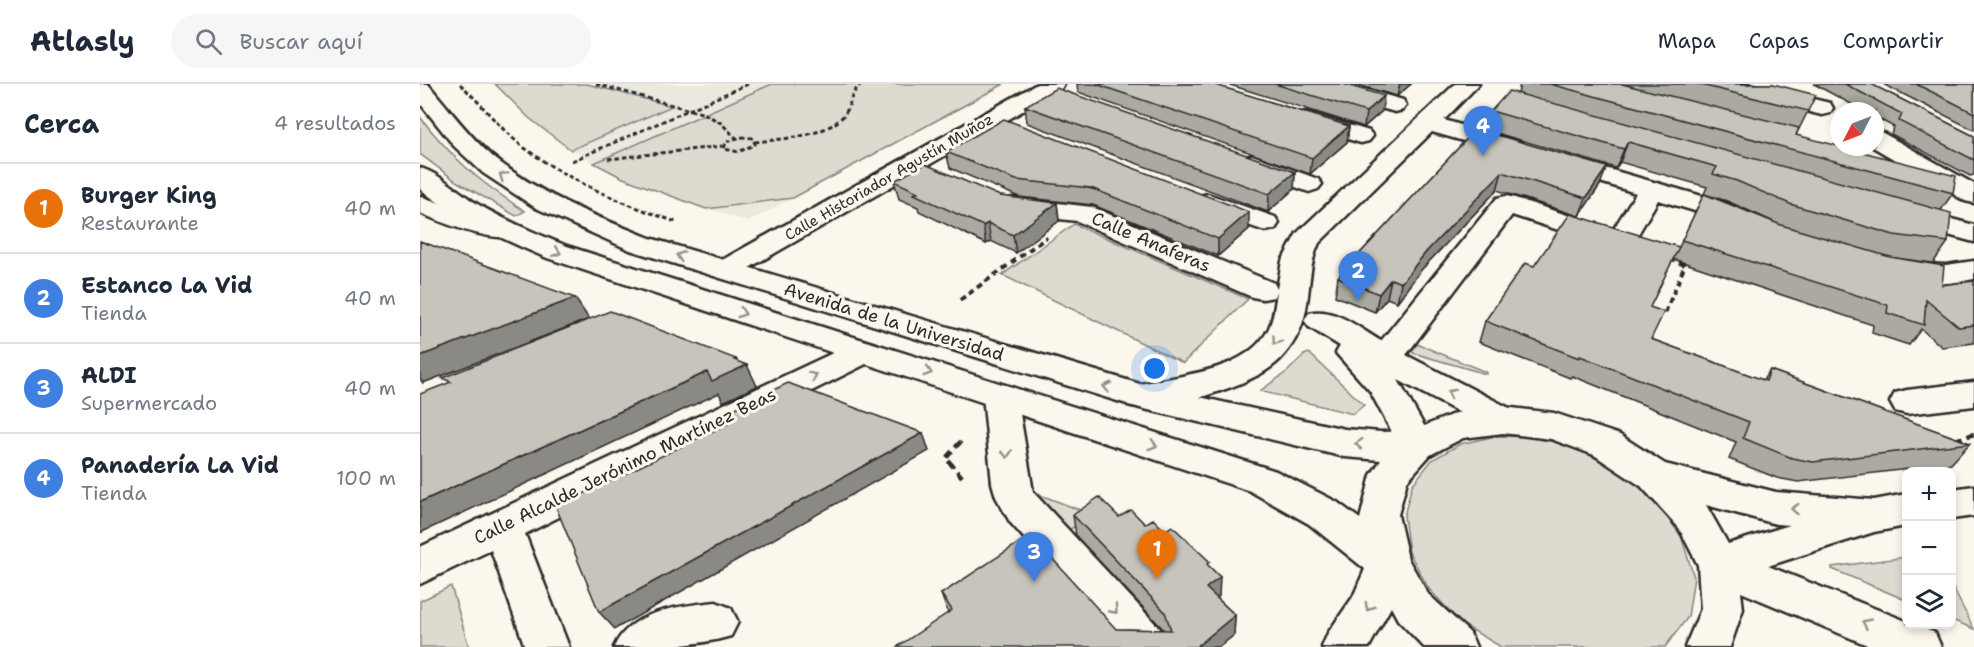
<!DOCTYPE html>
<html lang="es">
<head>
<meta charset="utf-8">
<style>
	body { margin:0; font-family:"Shantell Sans",sans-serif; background:#f6f6f7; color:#1f2937 }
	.controls { position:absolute; right:18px; bottom:18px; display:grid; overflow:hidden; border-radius:12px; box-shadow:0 3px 9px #0003 }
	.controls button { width:54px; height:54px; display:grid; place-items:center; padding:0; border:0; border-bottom:2px solid #e0e1e3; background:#fff; color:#1f2937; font:30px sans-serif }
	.compass { position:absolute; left:1410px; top:18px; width:54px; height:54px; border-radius:50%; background:#fff; box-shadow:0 3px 9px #0003; rotate:228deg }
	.you { position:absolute; left:735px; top:285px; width:21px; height:21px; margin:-15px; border:4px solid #fff; border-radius:50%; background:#1a73e8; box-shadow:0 0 0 9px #1a73e833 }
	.badge { display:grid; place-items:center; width:39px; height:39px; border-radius:50%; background:#d1495b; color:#fff; font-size:20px; font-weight:700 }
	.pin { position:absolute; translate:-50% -50px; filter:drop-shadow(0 2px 3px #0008) }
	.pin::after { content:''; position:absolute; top:32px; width:21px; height:18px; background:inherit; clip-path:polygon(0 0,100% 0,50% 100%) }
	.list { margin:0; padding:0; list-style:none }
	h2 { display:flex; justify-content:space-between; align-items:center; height:78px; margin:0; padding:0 24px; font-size:26px }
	h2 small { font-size:20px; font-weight:400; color:#747a83 }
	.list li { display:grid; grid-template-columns:39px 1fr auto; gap:18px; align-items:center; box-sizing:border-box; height:90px; padding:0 24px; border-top:2px solid #e0e1e3 }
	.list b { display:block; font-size:22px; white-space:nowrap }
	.list p { margin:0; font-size:20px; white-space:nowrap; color:#747a83 }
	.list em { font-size:20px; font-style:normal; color:#747a83 }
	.icon { flex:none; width:33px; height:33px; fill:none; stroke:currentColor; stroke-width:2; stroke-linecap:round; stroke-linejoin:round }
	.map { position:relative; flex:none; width:1554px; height:563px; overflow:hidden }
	header { display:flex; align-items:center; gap:36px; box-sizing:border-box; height:84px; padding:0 30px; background:#fff; border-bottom:2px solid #e0e1e3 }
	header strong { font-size:28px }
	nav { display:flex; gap:33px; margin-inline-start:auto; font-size:21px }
	.search { width:420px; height:54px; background:#f6f6f7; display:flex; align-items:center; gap:15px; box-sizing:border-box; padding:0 21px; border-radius:33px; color:#747a83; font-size:22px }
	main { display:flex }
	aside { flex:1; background:#fff }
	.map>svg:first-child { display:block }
</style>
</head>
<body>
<header>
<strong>Atlasly</strong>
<div class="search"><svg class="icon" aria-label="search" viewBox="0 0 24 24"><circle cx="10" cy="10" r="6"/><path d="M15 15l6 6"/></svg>Buscar aquí</div>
<nav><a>Mapa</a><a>Capas</a><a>Compartir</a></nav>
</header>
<main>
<aside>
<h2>Cerca<small>4 resultados</small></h2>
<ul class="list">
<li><span class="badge" style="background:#e8710a">1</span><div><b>Burger King</b><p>Restaurante</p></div><em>40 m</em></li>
<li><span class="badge" style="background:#3f7fe0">2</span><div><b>Estanco La Vid</b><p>Tienda</p></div><em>40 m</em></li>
<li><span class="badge" style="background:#3f7fe0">3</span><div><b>ALDI</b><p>Supermercado</p></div><em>40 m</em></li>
<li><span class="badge" style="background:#3f7fe0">4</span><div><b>Panadería La Vid</b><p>Tienda</p></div><em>100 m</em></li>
</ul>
</aside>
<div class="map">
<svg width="1554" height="563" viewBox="0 0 1554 563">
	<rect width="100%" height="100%" fill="#fbf7ec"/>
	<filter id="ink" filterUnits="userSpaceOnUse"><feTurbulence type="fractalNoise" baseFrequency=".0167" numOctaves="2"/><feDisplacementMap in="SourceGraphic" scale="12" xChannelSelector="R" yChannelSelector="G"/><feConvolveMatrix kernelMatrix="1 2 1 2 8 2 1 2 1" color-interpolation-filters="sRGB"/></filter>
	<g filter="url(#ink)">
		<path fill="#ebe8de" d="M75 0H584L328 138 233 106 174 79 123 47Z"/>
		<path fill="#dddad0" stroke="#84827e" stroke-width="1.5" d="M75 0H167L252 22 151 66 109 34Z
			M352 0H584L373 114 286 125 203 94 174 79Z
			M0 33C34 76 59 98 105 127L96 132 36 97 0 70Z
			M654 140 828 215 763 279 582 191Z
			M997 260 1066 288V290L993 269 992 267Z
			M889 269 944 321 933 330 840 307 868 287 884 271Z
			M1076 352 1115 353 1156 364 1195 384 1233 414 1261 452 1274 493 1268 533 1245 563H1081L1042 540 1009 505 989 468 984 432 992 401 1012 376 1040 360Z
			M602 404 673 431 641 451Z
			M1486 473V516L1412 485V483Z
			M31 502 49 563H0V517Z
			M1532 502 1554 545 1532 536Z"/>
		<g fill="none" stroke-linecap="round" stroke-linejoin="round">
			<g stroke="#2b2b2b" stroke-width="5">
				<path id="minor" d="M617 0H644L641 5 315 192 305 195 295 192 290 186 295 180Z
					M891 0H926L983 16 986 21 983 26 975 28 894 5Z
					M1035 0H1059L1024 36 1102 59 1105 64 1102 69 1093 71 1012 48 899 159C886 186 892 216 881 243 875 258 864 274 851 283 825 303 739 330 708 321L703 312 708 303C750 291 827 291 849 244 854 233 855 220 857 208L854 213 843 215 832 213 657 137 594 130 585 128 581 122 585 116 594 114 672 123 854 199 857 205 862 177 877 149Z
					M1291 0H1330L1410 19 1413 24 1410 29 1402 31 1294 5Z
					M886 28 949 47 953 52 949 57 941 59 878 40 874 35 878 30Z
					M1455 47 1463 49 1554 100V119L1545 117 1453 63H1455Z
					M832 71 898 95 902 100 898 105 889 108 823 84 819 79 823 74Z
					M1140 71 1306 119 1331 132 1335 138 1331 144 1321 146 1311 144 1288 131 1238 116 1210 164 1200 166 1092 131 986 271 1095 327 1101 336 1095 345 1083 349 1071 345 978 296 1015 361 1010 371 997 375 984 371 950 307 916 269 920 262 889 243 884 236 889 229C914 222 940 245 961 257L1077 114 1086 112 1095 114 1193 146 1216 109 1131 83 1128 78 1131 73Z
					M788 110 855 133 859 139 855 145 845 147 779 124 775 118 779 112Z
					M0 112 45 128 93 140 97 146 93 152C69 158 23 139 0 129Z
					M1486 123 1554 141V158L1476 137 1472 131 1476 125Z
					M1554 177V195C1526 201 1496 202 1469 194L1464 188 1469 182 1479 179 1526 181Z
					M443 257 454 260 459 268 454 276 105 450 149 563H105L71 466 0 500V463L432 260Z
					M1554 298V322L1487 330 1475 327 1470 318 1475 309 1487 306Z
					M580 300 592 303 597 312 613 408 744 549 750 563H700L590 438 576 413 572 399 563 312 568 303Z
					M296 518 311 524 318 538 311 552C274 563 233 563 194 563 211 526 260 522 296 518Z"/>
			</g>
			<g stroke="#2b2b2b" stroke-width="5">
				<path id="major" d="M0 0H8C29 25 48 51 72 72 118 110 175 132 230 154L720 300 925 345 961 348 992 347 1036 329 1083 323 1134 329 1200 351 1245 380 1356 408 1454 416 1486 410V442L1454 448 1348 482 1486 537V540H1496L1515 549 1521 563H1452L1321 508 1323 525 1310 563H1265L1281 525 1278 481 1259 444 1221 402 1174 371 1131 355 1083 349 1043 354 1010 371 987 397 978 431 988 475 1008 510 1050 549 1056 563H1004L978 536 971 523 949 563H902L908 549 933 513 945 485 889 440 830 407 127 174C82 155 38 135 0 105V84C19 89 41 110 59 121 87 137 117 150 147 162L856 387 917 418 940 435 951 391 961 376 925 373 720 324 210 166 116 124 63 89 34 62 0 19ZM1286 421 1356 440 1370 441 1308 460Z
					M1554 402V432L1532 435V405Z"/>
			</g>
			<path stroke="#2b2b2b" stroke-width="3" stroke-dasharray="4.5 3" stroke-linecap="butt" d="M40 0C62 20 79 44 102 62 148 97 202 119 256 138
				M176 0 285 30 301 39 316 54
				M321 53 333 54 335 60 319 68 304 65 306 58Z
				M335 58C360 55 411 53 426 28 433 16 428 13 441 0
				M188 75 303 62
				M152 77 328 0"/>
			<path stroke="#2b2b2b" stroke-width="4" stroke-dasharray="6 4.5" stroke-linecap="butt" d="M540 216 627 153
				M1245 229 1265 181 1249 175"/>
			<path stroke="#2b2b2b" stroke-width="4.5" stroke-dasharray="8 5" stroke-linecap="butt" d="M1535 356 1554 350
				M542 393 526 374 543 355"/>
			<use href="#minor" fill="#fbf7ec" fill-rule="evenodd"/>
			<use href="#major" fill="#fbf7ec" fill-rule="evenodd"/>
		</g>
		<path fill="#aba9a2" stroke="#2b2b2b" stroke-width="1.5" d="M657 0H792L929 42 927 58 890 90 658 8Z
			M807 0H923L962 27 944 43Z
			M934 0H991L977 12Z
			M1100 0H1353L1388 27 1376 51 1533 109 1521 126 1528 158 1513 179 1468 173 1522 201 1554 197V259L1522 263 1501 245 1489 261 1452 249 1453 241 1253 175 1230 223 1231 255 1343 296 1350 286 1550 359 1531 380 1378 398 1357 394 1309 375 1316 358 1152 292 1150 294 1059 258 1065 237 1114 182 1259 163 1284 110 1354 138 1307 117 1284 110 1287 103 1200 78 1196 84 1066 46 1071 27 1098 10Z
			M1394 0H1451L1554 52V91L1550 92 1471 50 1474 43 1455 33V27H1444Z
			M1463 0H1554V46Z
			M605 22 875 88 874 105 848 128 607 39Z
			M1056 45 1180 101 1159 132 1077 106 1001 186 977 218 967 214 955 228 915 212 918 193Z
			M526 68 829 145 798 172 673 121 599 113 530 84Z
			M474 97 580 112 637 119 639 137 596 169 571 157 566 160 499 127 498 123 479 115Z
			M653 431 699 433 725 440 745 447 790 484 799 512 797 514 815 531 814 551 799 563 528 529 521 510 696 545 744 546 656 452Z"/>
		<path fill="#8b8984" stroke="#2b2b2b" stroke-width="1.5" d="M980 0H991L977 12Z
			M964 12 962 27 944 43 946 28Z
			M929 42 927 58 890 90 892 74Z
			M1208 58 1200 78 1196 84 1204 65Z
			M1187 83 1180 101 1159 132 1166 114Z
			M875 88 874 105 848 128 849 110Z
			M1082 88 1077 106 1001 186 977 218 981 199 1006 168Z
			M637 119 639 137 596 169 593 151Z
			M829 128V145L798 172V155Z
			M568 139 571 157 566 160 563 142Z
			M971 195 967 214 955 228 959 210Z
			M155 214 169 235 3 299 0 295V272Z
			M316 275 321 284 327 281 337 302 303 318 299 309 0 449V418Z
			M503 349 509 367 195 545 179 528Z
			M800 493 799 512 786 523V504Z
			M815 531 814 551 799 563H776Z"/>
		<path fill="#c7c4bc" stroke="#2b2b2b" stroke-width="1.5" d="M676 0H792L929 42 892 74Z
			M855 0H923L964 12 946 28Z
			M1130 0H1202L1379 44 1376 51 1419 62V63H1423L1536 92 1533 109Z
			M1277 0H1353L1396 11 1388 27Z
			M1425 0H1451L1554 52V76L1479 37 1482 30Z
			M1496 0H1554V29Z
			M636 4 875 88 849 110 605 22Z
			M1089 7 1531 129 1528 158 1474 151 1370 120 1317 97 1293 90 1297 83 1208 58 1204 65 1071 27Z
			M584 35 829 128 798 155 671 104 596 96 526 68Z
			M1056 45 1187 83 1166 114 1082 88 1006 168 981 199 971 195 959 210 918 193Z
			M505 80 580 112 637 119 593 151 568 139 563 142 494 110 498 108 474 97Z
			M1284 110 1361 141 1470 173 1524 182 1522 201 1554 197V241L1539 243 1506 216 1504 241 1467 229 1468 221 1262 156Z
			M1150 130 1259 163 1230 223 1244 228 1231 255 1346 297 1350 286 1550 359 1393 378 1372 374 1323 354 1329 338 1160 272 1159 274 1065 237 1105 179 1114 182Z
			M0 157 155 214 0 272Z
			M190 227 316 275 314 276 327 281 292 297 287 288 0 418V310L31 298 22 294Z
			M368 299 503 349 179 528 136 423 312 338 307 328Z
			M679 413 699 433 711 426 725 440 733 435 745 447 752 442 790 478 787 480 800 493 786 504 815 531 776 563H477L532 526 521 510 611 451 696 545 751 546 745 528 653 431Z"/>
		<defs><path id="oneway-chevron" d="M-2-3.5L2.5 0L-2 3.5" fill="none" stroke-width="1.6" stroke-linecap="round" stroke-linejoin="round" transform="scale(1.5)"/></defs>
		<g stroke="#93918c">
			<use href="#oneway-chevron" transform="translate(83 92) rotate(-145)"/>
			<use href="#oneway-chevron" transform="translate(137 168) rotate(20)"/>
			<use href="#oneway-chevron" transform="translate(260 172) rotate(-163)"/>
			<use href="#oneway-chevron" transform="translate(322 229) rotate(18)"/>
			<use href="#oneway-chevron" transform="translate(856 257) rotate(125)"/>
			<use href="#oneway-chevron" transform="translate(508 288) rotate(18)"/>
			<use href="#oneway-chevron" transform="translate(393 292) rotate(-26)"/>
			<use href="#oneway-chevron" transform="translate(687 303) rotate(-165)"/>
			<use href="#oneway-chevron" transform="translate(1031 309) rotate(-153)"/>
			<use href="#oneway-chevron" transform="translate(939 360) rotate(-175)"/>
			<use href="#oneway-chevron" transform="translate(733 361) rotate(18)"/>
			<use href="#oneway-chevron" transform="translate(587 370) rotate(83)"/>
			<use href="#oneway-chevron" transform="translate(1375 425) rotate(-176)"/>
			<use href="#oneway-chevron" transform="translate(949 523) rotate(117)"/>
			<use href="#oneway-chevron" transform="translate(694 526) rotate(48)"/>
			<use href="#oneway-chevron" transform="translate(1446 539) rotate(-156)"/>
		</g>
	</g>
	<g text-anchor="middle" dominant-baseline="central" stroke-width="6" stroke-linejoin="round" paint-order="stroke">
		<g font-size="15" fill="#2b2b2b" stroke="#fbf7ec">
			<text transform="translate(469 93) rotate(-30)">Calle Historiador Agustín Muñoz</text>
		</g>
		<g font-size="18" fill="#2b2b2b" stroke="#fbf7ec">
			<text transform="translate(731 158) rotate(23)">Calle Anaferas</text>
			<text transform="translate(474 238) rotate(17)">Avenida de la Universidad</text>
			<text transform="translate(205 382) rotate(-26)">Calle Alcalde Jerónimo Martínez Beas</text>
		</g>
	</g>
</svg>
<div class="controls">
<button>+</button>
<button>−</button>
<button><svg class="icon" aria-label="layers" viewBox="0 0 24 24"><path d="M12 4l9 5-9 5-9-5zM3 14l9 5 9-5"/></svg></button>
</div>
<svg class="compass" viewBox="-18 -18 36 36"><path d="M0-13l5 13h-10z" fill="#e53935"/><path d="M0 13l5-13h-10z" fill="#747a83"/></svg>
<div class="you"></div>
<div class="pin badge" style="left:737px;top:495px;background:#e8710a">1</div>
<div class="pin badge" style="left:938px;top:217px;background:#3f7fe0">2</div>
<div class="pin badge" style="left:614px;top:498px;background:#3f7fe0">3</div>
<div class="pin badge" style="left:1063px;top:72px;background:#3f7fe0">4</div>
</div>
</main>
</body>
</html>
